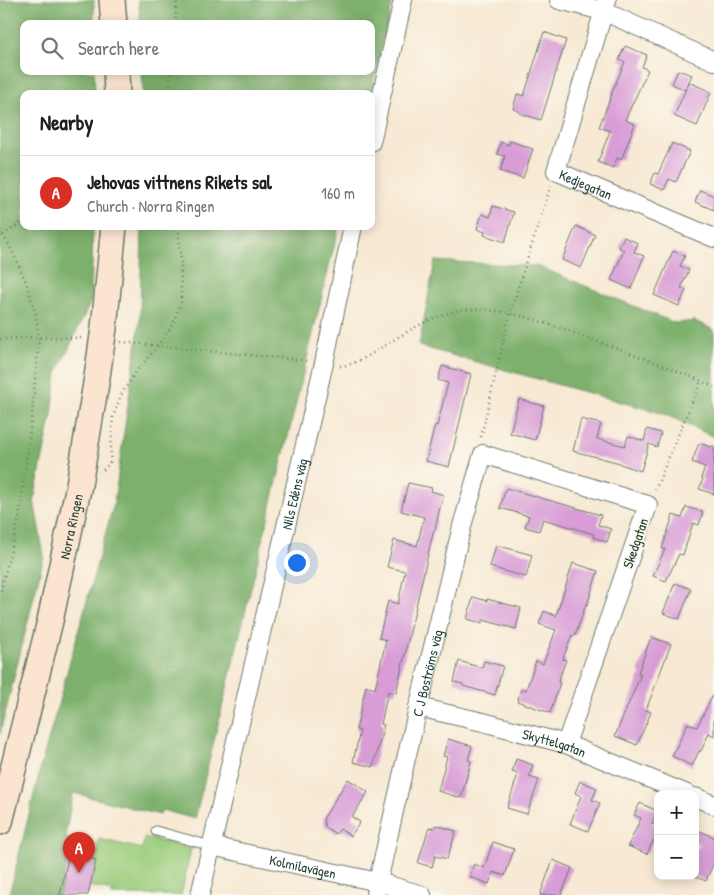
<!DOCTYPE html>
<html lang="en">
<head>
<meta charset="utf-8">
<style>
	body { margin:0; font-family:"Patrick Hand",sans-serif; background:#f6f6f6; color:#202124 }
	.controls { position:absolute; right:15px; bottom:15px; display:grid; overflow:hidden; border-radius:10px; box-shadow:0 2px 12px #0003 }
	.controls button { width:45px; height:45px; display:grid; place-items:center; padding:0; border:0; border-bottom:1px solid #e0e0e0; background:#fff; color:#202124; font:25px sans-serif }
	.you { position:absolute; left:296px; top:562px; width:18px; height:18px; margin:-12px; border:4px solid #fff; border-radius:50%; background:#1a73e8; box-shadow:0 0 0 8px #1a73e833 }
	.badge { display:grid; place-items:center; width:32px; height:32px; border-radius:50%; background:#d93025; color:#fff; font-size:16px; font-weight:700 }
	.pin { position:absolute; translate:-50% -41px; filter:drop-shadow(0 1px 2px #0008) }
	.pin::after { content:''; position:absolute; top:26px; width:18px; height:15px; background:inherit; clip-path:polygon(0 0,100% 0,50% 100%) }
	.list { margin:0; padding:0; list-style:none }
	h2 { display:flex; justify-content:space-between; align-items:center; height:65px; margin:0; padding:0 20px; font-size:21px }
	h2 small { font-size:16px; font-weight:400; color:#757577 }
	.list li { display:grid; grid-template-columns:32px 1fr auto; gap:15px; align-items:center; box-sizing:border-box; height:75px; padding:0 20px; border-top:1px solid #e0e0e0 }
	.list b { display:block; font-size:19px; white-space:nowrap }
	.list p { margin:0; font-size:16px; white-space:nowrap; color:#757577 }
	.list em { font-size:16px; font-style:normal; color:#757577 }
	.icon { flex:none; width:28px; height:28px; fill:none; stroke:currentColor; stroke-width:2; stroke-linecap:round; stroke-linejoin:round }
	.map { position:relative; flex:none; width:714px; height:895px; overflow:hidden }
	.search { position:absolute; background:#fff; box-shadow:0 2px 12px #0003; left:20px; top:20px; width:355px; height:55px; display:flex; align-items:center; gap:12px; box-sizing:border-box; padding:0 18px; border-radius:10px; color:#757577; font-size:19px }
	.panel { position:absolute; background:#fff; box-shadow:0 2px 12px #0003; left:20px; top:90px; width:355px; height:140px; border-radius:10px }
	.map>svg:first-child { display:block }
</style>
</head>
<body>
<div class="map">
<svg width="714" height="895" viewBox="0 0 714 895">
	<rect width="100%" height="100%" fill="#fbf7ec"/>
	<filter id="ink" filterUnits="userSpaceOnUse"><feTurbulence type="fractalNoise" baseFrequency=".02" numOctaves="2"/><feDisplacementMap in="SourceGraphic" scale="10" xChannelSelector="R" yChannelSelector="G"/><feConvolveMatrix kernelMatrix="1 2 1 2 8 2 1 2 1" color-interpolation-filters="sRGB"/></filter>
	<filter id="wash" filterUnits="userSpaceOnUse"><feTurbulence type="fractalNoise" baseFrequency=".0096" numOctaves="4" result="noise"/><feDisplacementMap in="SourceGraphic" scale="20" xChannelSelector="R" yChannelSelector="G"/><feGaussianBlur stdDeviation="1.12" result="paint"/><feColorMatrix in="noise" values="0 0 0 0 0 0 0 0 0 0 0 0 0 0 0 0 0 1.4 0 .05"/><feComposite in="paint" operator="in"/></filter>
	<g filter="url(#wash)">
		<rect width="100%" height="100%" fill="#f7e9d3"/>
		<path fill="#9ccd7d" stroke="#5e8558" d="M145 837 191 849 181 895H112V891L90 886 96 860 99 839 142 849Z"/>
		<path fill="#7db06c" stroke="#4e7650" d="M0 0H94V24H24V71H94L95 94H24V226H93L91 301 57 373 52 414 34 500 44 556 0 734Z
			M138 0H393L370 94H143L142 71H371V24H141Z
			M142 226H339L195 819 162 810 160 815 73 793 66 831 69 854 60 895H9L41 766 114 503 140 320Z
			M435 261 537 266 675 323 695 321 714 330V437L664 414 419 346Z"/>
		<g id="blocks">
			<path fill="#d89dd7" d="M544 32 566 40 541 120 519 113V111L513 109 517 94 524 96Z
				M625 46 647 55 642 67 648 70 625 120 635 124 621 160 617 158 613 168 598 162 610 131 599 127 612 94H611L625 62 619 60Z
				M678 70 692 75 685 90 672 84Z
				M689 82 711 92 697 126 674 116Z
				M510 141 533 149 523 178 500 171 505 156 497 154 501 142 509 145Z
				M672 143 690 151 676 182 669 179 664 190 650 184 655 173 658 174Z
				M700 190 714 196V210L695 202Z
				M493 206 514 212 505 242 484 235 485 232 477 229 482 214 490 217Z
				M576 226 595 235 581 268 562 260Z
				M624 237 638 243 634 252 644 256 631 289 611 280 624 250 619 248Z
				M673 251 685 256 680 266 689 270 681 288 686 290 679 306 654 295Z
				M442 366 471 374 449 467 426 461 435 425 437 426 448 383 438 380Z
				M519 399 544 406 535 440 510 433Z
				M581 419 601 424 597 439 625 446 628 436 644 441 647 429 661 433 657 447 649 444 641 471 620 464V463L573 451Z
				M699 443 711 447 712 446H714V494L699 489 703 479 701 478 705 467 692 462Z
				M408 483 432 488 431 491 444 495 439 511 435 530H434L429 550 396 693 388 691 381 724 384 725 373 767 353 762 360 731 356 730 366 686 375 689 386 640 379 638 388 601 398 604 405 571 387 567 394 540 417 546 424 517 401 511Z
				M506 488 601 515 598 525 611 529 607 542 593 537 594 534 543 519 539 531 525 527 529 516 500 508Z
				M686 507 703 512 699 525 693 523 683 555 679 554 666 581 653 576 665 549H662L673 515 682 518Z
				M496 545 532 555 526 577 490 567Z
				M573 563 598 571 587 605 586 604 575 636 572 635 563 659 566 660 558 682 560 683 550 713 517 701 521 689 526 690 536 661 543 664 556 630 539 624 544 611 556 616Z
				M675 583 691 589 679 619 663 613Z
				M473 597 487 601V599L521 608 516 629 483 620 482 623 467 619Z
				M651 637 671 644 646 710 651 712 637 745 615 736 641 674 638 673Z
				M459 661 482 668 484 661 503 666 495 695 463 686V684L454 682Z
				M714 693V736L709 733 701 751H699L692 766 672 756 688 723 697 727Z
				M448 739 472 746 468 760 471 761 461 798 438 791 447 757 443 756Z
				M516 759 533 765 529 777 539 780 527 814 507 808 518 774 512 772Z
				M348 779 368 792 352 817 360 822 351 836 340 829 336 834 325 827 323 819Z
				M580 781 597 788 592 800 600 803 588 831 570 824 581 796 575 793Z
				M640 803 657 811 652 824 658 826V831L647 854 628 846 641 818 634 815Z
				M436 825 456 831 447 859 435 856 432 867 418 863 429 827 434 828Z
				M695 829 714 837V862L706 881 695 876V853L699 844 695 842Z
				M493 842 514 849 505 876 493 872 489 884 470 877 474 864 484 868Z
				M69 854 96 860 88 895H60Z
				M553 860 572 868 561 895H540Z"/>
		</g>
	</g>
	<g filter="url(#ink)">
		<use href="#blocks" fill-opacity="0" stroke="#6b796c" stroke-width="1"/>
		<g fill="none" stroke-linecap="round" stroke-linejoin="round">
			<g stroke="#6b796c" stroke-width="11">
				<path id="lane" d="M156 831 211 846"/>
			</g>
			<g stroke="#6b796c" stroke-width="20">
				<g id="street">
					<path d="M559 0 603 11 714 61"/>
					<path id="s1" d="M607 0 556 171 714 238"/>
					<path d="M371 142 403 0"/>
					<path id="s2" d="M418 707 483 722 566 744 687 794"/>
					<path d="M695 797 714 805"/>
					<path id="s3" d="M211 846 378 882 422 895"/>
					<path id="s4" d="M200 895 324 363 353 226"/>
					<path id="s5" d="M375 895 405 763 462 526 483 454 648 505 566 744"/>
				</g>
			</g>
			<g stroke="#6b796c" stroke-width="28">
				<g id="secondary">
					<path d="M112 0 114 24"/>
					<path d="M116 71 117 94"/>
					<path id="s6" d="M0 822 50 621 79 485 97 377 104 328 114 226"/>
				</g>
			</g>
			<path stroke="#6b796c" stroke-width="2.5" stroke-dasharray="1 4" stroke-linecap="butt" d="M175 24 177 0
				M169 94 171 71
				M0 231 12 250 26 282 35 312 39 337 32 414 19 519 0 593
				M3 235 24 221
				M0 339 39 337 83 338
				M121 342 309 361
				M340 366C356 365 371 354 384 346 405 333 425 320 449 313 493 299 562 329 604 344 641 357 678 370 714 387
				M481 437 510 313 551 185
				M103 470 110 463 113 417 121 395 135 373 158 346 173 324 181 302V260L178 226
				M655 490 701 381"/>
			<use href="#lane" stroke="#fff" stroke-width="9"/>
			<use href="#street" stroke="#fff" stroke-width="18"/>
			<use href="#secondary" stroke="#fce5d0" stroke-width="25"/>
		</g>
	</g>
	<g text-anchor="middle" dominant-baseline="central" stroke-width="4" stroke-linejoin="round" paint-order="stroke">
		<g font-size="14" fill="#1f3d34" stroke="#fbf7ec">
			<text stroke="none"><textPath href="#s1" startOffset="211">Kedjegatan</textPath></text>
			<text stroke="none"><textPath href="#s4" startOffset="412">Nils Edéns väg</textPath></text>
			<text stroke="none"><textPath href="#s6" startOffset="304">Norra Ringen</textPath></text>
			<text transform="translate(635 543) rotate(-71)">Skedgatan</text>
			<text stroke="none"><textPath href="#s5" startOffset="228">C J Boströms väg</textPath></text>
			<text stroke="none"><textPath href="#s2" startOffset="141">Skyttelgatan</textPath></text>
			<text stroke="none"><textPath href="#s3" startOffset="94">Kolmilavägen</textPath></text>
		</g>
	</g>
</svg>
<div class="controls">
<button>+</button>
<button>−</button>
</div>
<div class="you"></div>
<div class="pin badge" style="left:79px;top:873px">A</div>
<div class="search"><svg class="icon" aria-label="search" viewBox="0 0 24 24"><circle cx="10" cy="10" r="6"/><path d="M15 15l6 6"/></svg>Search here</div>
<section class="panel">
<h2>Nearby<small></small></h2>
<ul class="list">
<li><span class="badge">A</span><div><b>Jehovas vittnens Rikets sal</b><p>Church · Norra Ringen</p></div><em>160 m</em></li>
</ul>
</section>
</div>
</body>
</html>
